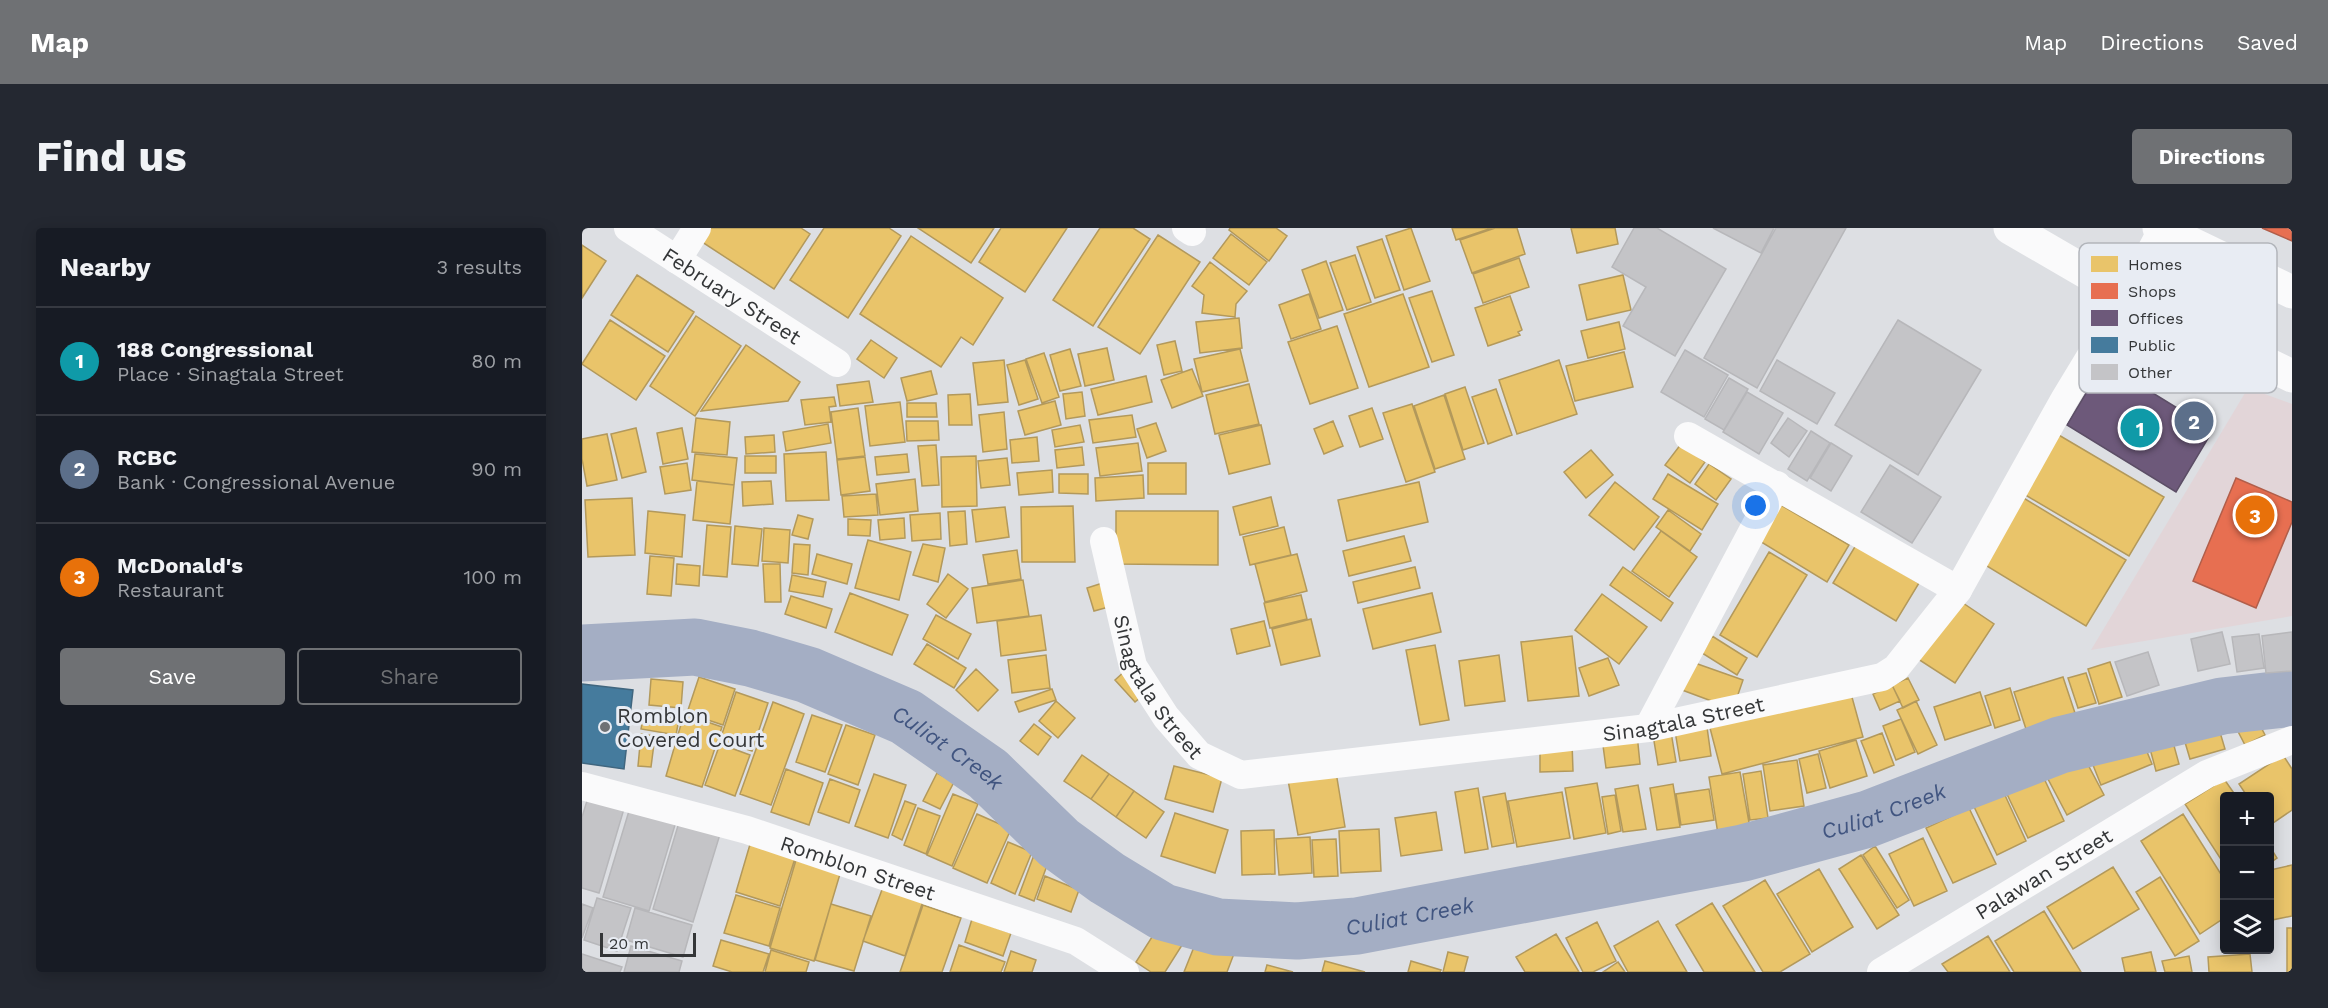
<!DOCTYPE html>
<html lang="en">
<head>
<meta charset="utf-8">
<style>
	body { margin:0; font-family:"Work Sans",sans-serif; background:#242831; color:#f1f3f6 }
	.controls { position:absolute; right:18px; bottom:18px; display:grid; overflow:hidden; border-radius:6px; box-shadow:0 3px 15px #0003 }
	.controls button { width:54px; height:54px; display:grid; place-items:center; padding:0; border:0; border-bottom:2px solid #363941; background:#171b24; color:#f1f3f6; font:30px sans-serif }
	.scale { position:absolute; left:18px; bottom:15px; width:96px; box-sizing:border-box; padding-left:6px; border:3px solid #343638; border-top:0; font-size:16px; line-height:21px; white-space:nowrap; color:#343638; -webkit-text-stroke:4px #e8ecf3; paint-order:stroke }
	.you { position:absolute; left:1174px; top:278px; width:21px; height:21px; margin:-15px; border:4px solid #fff; border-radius:50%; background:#1a73e8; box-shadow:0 0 0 9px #1a73e833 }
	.badge { display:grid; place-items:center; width:39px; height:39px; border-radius:50%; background:#6f7174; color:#fff; font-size:20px; font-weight:700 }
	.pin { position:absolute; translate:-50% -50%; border:3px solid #fff; box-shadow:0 2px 6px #0006 }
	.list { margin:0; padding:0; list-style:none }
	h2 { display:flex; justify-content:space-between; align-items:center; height:78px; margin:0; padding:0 24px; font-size:26px }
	h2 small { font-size:20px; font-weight:400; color:#9ea1a6 }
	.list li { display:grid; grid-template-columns:39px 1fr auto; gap:18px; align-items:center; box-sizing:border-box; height:108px; padding:0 24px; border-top:2px solid #363941 }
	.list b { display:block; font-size:22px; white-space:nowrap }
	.list p { margin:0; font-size:20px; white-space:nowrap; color:#9ea1a6 }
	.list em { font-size:20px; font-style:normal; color:#9ea1a6 }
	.actions { display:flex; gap:12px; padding:18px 24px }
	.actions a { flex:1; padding:14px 0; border:2px solid #6f7174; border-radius:6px; text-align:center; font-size:21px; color:#6f7174 }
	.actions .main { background:#6f7174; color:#fff }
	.icon { flex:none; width:33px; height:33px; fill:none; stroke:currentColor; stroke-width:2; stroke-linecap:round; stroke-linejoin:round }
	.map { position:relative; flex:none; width:1710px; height:744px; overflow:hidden; border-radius:6px }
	header { display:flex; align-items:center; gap:36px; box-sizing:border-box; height:84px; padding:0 30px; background:#6f7174; color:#fff }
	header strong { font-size:28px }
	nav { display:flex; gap:33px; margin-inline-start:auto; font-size:21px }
	.intro { display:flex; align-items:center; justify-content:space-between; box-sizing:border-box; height:144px; padding:0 36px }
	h1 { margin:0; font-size:42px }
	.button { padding:15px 27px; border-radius:6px; background:#6f7174; color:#fff; font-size:21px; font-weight:700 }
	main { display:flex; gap:36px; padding:0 36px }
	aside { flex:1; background:#171b24; border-radius:6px; box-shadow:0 3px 15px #0003 }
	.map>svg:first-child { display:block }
</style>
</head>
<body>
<header>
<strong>Map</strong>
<nav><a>Map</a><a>Directions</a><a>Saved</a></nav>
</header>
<div class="intro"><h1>Find us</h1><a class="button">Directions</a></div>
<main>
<aside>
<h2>Nearby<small>3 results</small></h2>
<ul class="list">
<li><span class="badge" style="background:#0f9aa8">1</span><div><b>188 Congressional</b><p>Place · Sinagtala Street</p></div><em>80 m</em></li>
<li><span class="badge" style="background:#5c6f8a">2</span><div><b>RCBC</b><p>Bank · Congressional Avenue</p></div><em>90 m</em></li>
<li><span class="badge" style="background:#e8710a">3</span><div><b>McDonald's</b><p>Restaurant</p></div><em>100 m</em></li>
</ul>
<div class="actions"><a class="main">Save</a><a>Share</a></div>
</aside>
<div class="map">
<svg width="1710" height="744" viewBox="0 0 1710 744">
	<rect width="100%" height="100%" fill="#dddfe3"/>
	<path fill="#e2d5d8" d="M1666 160 1710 176V388L1509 422Z"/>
	<path fill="#e9c46a" stroke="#b3995b" stroke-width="1.5" d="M125 0H219L228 6 192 61 117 12Z
		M242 0H307L319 8 266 90 208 52Z
		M336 0H412L389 35Z
		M419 0H485L443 64 397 34Z
		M518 0H551L568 11 511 98 471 72Z
		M648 0H694L705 8 687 33 647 2Z
		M829 0 848 53 822 62 804 8Z
		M870 0H910L874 12Z
		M913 0H935L943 26 890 45 878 12Z
		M989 0H1033L1036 16 995 25Z
		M649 6 685 34 667 57 631 30Z
		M576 7 618 34 558 126 516 99Z
		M329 8 421 70 391 117 379 109 359 139 278 86Z
		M800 11 818 62 793 70 775 19Z
		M0 17 24 33 0 70Z
		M773 27 789 74 765 82 748 35Z
		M937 30 947 59 901 75 891 46Z
		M744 33 761 82 737 90 720 42Z
		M628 34 665 63 654 76 653 89 620 85 622 67 610 58Z
		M55 47 112 84 86 124 29 87Z
		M1041 47 1049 82 1005 92 997 57Z
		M850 63 872 127 850 134 827 70Z
		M727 66 739 101 709 111 697 77Z
		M821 66 847 139 787 159 762 86Z
		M928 68 940 102 936 104 938 107 906 118 893 80Z
		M114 88 159 118 113 188 68 158Z
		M657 90 660 120 618 125 614 94Z
		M28 92 83 128 54 172 0 136Z
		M1037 94 1043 121 1006 130 999 103Z
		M755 98 776 160 728 176 706 114Z
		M289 112 315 130 302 150 275 131Z
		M593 113 600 143 582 147 575 117Z
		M164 117 218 154 206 173 119 183Z
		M525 120 532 152 503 158 496 126Z
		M488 121 499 158 478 163 468 127Z
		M658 121 666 153 620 164 612 131Z
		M1042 124 1051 159 993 173 984 138Z
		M462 125 477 169 460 175 444 131Z
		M422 132 426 174 396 177 391 135Z
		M443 132 456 171 437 177 425 137Z
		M977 132 995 186 935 206 917 152Z
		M610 141 621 168 590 180 579 152Z
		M349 143 355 166 325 173 319 150Z
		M564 148 570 174 516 187 509 161Z
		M287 153 291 174 258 178 255 157Z
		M667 156 677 196 633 206 624 167Z
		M883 159 902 215 881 222 863 166Z
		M914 161 930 207 906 216 890 169Z
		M500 164 503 188 484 191 481 166Z
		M388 166 390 197H367L366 167Z
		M862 167 883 231 853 241 832 178Z
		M252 169 254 178 247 179 249 194 223 197 219 172Z
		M473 173 479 197 443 207 436 183Z
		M318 174 323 214 288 218 283 178Z
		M325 175H354L355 189H325Z
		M830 176 853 244 824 254 801 185Z
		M276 180 283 228 255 231 249 184Z
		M790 180 801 211 778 219 767 188Z
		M422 184 425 221 401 224 397 187Z
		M550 187 554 209 511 215 507 192Z
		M114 190 148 194 145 227 110 224Z
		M324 193H356L357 212 325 213Z
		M751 193 761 218 742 226 732 201Z
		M574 195 584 223 565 230 555 201Z
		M246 196 249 215 204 223 201 204Z
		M498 197 502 214 473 219 470 202Z
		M679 197 688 236 647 246 637 207Z
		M54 200 64 244 40 250 29 206Z
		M100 200 106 231 81 236 75 205Z
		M25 206 35 252 5 258 0 231V211Z
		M1475 206 1582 269 1547 328 1440 265Z
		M192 207 193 224 164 226 163 209Z
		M455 209 457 233 430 235 428 212Z
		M556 215 560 243 518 248 514 220Z
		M1099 216 1123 234 1108 255 1083 237Z
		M354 217 357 257 340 258 336 218Z
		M500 219 502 237 475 240 473 222Z
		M1009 222 1031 247 1004 270 982 244Z
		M244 224 247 272 204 273 202 226Z
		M113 226 155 230 152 257 110 252Z
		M325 226 327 244 295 247 293 229Z
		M163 228H194V245H163Z
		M394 228 395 278 360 279 359 229Z
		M283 229 288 263 259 267 255 232Z
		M425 230 428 257 399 260 396 233Z
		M105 235 109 262 83 266 78 239Z
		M566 235H604V266H566Z
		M1127 236 1149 251 1134 272 1113 256Z
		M470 242 471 264 437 267 435 245Z
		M477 246H506V266L477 265Z
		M1086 246 1136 276 1120 302 1071 271Z
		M561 247 562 270 514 273 513 250Z
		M333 251 336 283 298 287 294 256Z
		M115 253 152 257 148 296 111 292Z
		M189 253 191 276 161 278 160 254Z
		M837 254 846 294 765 313 756 272Z
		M1033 254 1077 289 1052 322 1007 287Z
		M294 266 296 287 262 289 260 268Z
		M1435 266 1544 332 1504 398 1395 332Z
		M689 269 696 298 658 307 651 279Z
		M50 270 53 327 6 329 3 272Z
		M1192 273 1267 317 1245 354 1171 309Z
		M491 278 493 334H440L439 279Z
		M423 279 427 309 394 314 390 282Z
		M1086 282 1119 306 1108 323 1074 299Z
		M66 283 103 287 100 329 63 325Z
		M383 283 385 316 368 318 366 284Z
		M534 283H636V337L534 336Z
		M358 285 359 311 330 313 328 287Z
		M216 287 231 291 226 311 210 307Z
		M322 290 323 310 298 312 296 292Z
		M266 291 289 292 288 308 266 307Z
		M125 297 149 299 145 349 121 347Z
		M153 298 180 301 176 338 150 336Z
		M702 299 709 327 668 337 661 309Z
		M182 300 208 302 206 335 180 333Z
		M1079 303 1115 329 1087 369 1050 343Z
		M822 308 829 333 767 348 761 323Z
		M286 312 329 324 317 372 273 360Z
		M212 316 228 317 226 347 210 345Z
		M341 316 363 320 356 354 331 347Z
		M1274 317 1337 355 1314 393 1251 355Z
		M435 322 439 351 406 356 401 327Z
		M1187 324 1225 347 1175 429 1138 407Z
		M235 326 270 336 265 356 230 346Z
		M715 326 725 363 683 374 673 336Z
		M68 328 92 330 89 368 65 366Z
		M95 336 118 338 117 358 94 356Z
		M181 336H198L199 374H183Z
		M833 339 838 360 776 375 771 354Z
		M1041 339 1091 375 1079 393 1028 357Z
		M366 346 386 361 364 390 345 376Z
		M210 347 244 354 241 369 207 363Z
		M441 352 447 388 395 395 390 360Z
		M527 353 534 377 512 383 505 360Z
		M268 365 326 387 310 427 253 404Z
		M850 365 859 404 791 421 781 381Z
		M1020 366 1065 399 1037 436 993 402Z
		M719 367 725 391 688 400 682 375Z
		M209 368 250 381 244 400 203 386Z
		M1375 371 1412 396 1373 455 1336 431Z
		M354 387 389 406 376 431 341 411Z
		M459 387 464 422 419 428 415 393Z
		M729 391 738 428 699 437 690 401Z
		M682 393 688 418 655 426 649 401Z
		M990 408 997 468 946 473 939 414Z
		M1130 408 1165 430 1155 447 1120 425Z
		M345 416 384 440 372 460 332 436Z
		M853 417 867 492 838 497 824 422Z
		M464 427 468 460 430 465 426 432Z
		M917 427 923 473 883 478 877 433Z
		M1026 430 1037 457 1007 468 997 440Z
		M1110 434 1161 452 1151 481 1100 462Z
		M1528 434 1540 469 1517 476 1506 441Z
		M394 441 416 462 396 483 374 462Z
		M544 442 564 465 553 474 533 452Z
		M1504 445 1514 475 1496 480 1486 450Z
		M117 449 153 461 141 497 105 485Z
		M1481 449 1493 485 1444 501 1432 464Z
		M1326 450 1337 472 1321 480 1310 457Z
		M69 451 101 454 99 480 67 477Z
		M1310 457 1318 473 1298 482 1291 466Z
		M1428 460 1438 492 1413 500 1403 468Z
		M470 461 474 472 437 484 433 474Z
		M1268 462 1281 509 1140 546 1128 500Z
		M154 464 186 475 170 523 138 512Z
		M1398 464 1409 497 1363 512 1352 479Z
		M474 473 493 490 476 510 457 493Z
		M1334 473 1355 517 1336 526 1315 482Z
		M191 474 222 486 189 577 158 566Z
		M1667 476 1683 507 1663 517 1647 486Z
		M1632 484 1643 521 1608 531 1597 494Z
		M62 485 97 491 94 507 59 501Z
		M102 486 140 499 120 559 84 548Z
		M230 487 260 497 243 544 214 534Z
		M1319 491 1333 524 1314 532 1301 498Z
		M1124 492 1129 528 1098 533 1092 497Z
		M452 496 469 509 456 527 438 513Z
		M1586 496 1597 536 1574 543 1563 502Z
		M264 497 293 507 276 557 246 546Z
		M1088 498 1094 534 1076 537 1070 501Z
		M1556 502 1570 536 1519 557 1505 522Z
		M1300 505 1312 537 1292 545 1279 513Z
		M59 506 73 508 69 539 56 538Z
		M1055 506 1058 536 1024 540 1020 510Z
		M1274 512 1285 548 1248 560 1237 523Z
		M990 514 991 543 958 544V515Z
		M1494 514 1522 567 1485 587 1457 534Z
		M138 516 168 527 153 568 123 557Z
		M1236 526 1244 560 1225 565 1217 531Z
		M500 527 527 546 509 571 482 553Z
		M1701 527 1710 541V582L1688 597V568H1665L1657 556Z
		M1215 532 1222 578 1188 583 1181 537Z
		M592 538 640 550 631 584 583 571Z
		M204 541 241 555 227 597 189 584Z
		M1179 543 1186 590 1168 592 1161 546Z
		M754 544 763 599 716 607 706 552Z
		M1158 544 1168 600 1136 606 1127 549Z
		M1459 544 1482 593 1446 610 1422 560Z
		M355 545 372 554 358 581 341 573Z
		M292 546 324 557 306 610 273 598Z
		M527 546 552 563 534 589 509 571Z
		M248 551 278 562 267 595 236 584Z
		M1642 551 1654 568H1642V636L1603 576Z
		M1416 552 1444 613 1415 627 1386 566Z
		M1015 555 1024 605 992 611 983 560Z
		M1091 556 1098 599 1075 602 1068 560Z
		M1056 557 1064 601 1041 604 1033 561Z
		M896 560 906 621 883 625 873 564Z
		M1127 561 1132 592 1099 597 1094 566Z
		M552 563 582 584 564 610 534 589Z
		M980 564 988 610 935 619 926 573Z
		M923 565 932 615 910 619 901 569Z
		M371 566 396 576 370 638 345 627Z
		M1033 567 1039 603 1026 606 1020 569Z
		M323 573 334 577 320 612 310 607Z
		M336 580 358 588 344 626 322 617Z
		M1387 580 1414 636 1371 655 1344 600Z
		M854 584 860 622 819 628 813 590Z
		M593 585 646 602 633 645 579 628Z
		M395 586 429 601 405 655 371 640Z
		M1601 586 1642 651V690L1618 706 1559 613Z
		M797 601 799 643 759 645 757 603Z
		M692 602 693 646 660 647 659 603Z
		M728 609 730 645 697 647 694 611Z
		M1341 610 1365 663 1332 678 1307 626Z
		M754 611 756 648 732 649 730 612Z
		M169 613 214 627 198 678 154 664Z
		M426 614 450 624 433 666 409 655Z
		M1293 618 1327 672 1315 680 1281 627Z
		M1688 619 1695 630 1688 635Z
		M452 627 467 632 452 673 437 667Z
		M1279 627 1317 687 1295 701 1257 641Z
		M214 632 258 646 232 733 188 720Z
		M1710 637V688L1690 692 1688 642Z
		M1531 639 1557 681 1491 721 1465 679Z
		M1237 641 1271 699 1230 724 1195 666Z
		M463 648 497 662 489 684 455 671Z
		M1578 649 1617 713 1593 728 1554 664Z
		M1183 652 1228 726 1198 744H1181L1141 678Z
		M301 659 341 673 323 728 281 713Z
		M154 667 198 680 187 718 142 705Z
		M1130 675 1173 744H1122L1094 697Z
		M249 676 289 688 272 743 233 732Z
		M341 677 379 690 360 744H318Z
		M1462 683 1499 744H1432L1413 713Z
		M390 691 429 705 421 728 383 714Z
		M1076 693 1105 744H1046L1032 718Z
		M1015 694 1034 733 1011 744H1001L984 710Z
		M577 698 602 714 583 744H569L554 734Z
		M1705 700H1710V744H1705Z
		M974 706 997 744H943L934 729Z
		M1406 708 1428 744H1366L1360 736Z
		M616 709 653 723 645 744H602Z
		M139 712 187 726 181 744H150L131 738Z
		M377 717 423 734 419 744H368Z
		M189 722 227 734 224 744H183Z
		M429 723 454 732 450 744H422Z
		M866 724 886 729 882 744H861Z
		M1569 724 1574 744H1543L1540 730Z
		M1668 726 1670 744H1627L1626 729Z
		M1607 728 1610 744H1583L1580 733Z
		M743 733 783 744H740Z
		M829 733 859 742 858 744H826Z
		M1036 734 1043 744H1021Z
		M685 737 711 744H683Z"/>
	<path fill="#e76f51" stroke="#b15e4a" stroke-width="1.5" d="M1680 0H1710V13Z
		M1654 250 1710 274V294L1674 380 1611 353Z"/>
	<path fill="#6d597a" stroke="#5c4e66" stroke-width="1.5" d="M1522 135 1631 202 1594 264 1485 197Z"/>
	<path fill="#457b9d" stroke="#40667f" stroke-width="1.5" d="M0 456 51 462 42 541 0 535Z"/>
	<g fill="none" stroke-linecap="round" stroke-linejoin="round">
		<path stroke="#a4aec4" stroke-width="57" id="s1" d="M0 425 113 419 168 430 226 447 324 489 406 546 477 615 525 650 581 684 636 699 715 703 775 698 1161 625 1286 591 1478 517 1640 478 1710 470"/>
	</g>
	<path fill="#c4c4c7" stroke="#b7b7ba" stroke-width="1.5" d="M1052 0H1075L1144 41 1093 128 1041 98 1064 59 1030 39Z
		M1131 0H1192L1179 25Z
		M1194 0H1264L1175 160 1122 130Z
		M1316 92 1399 142 1336 247 1253 197Z
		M1103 122 1146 147 1122 189 1079 164Z
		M1195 132 1253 165 1235 196 1178 163Z
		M1147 150 1166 161 1142 202 1123 191Z
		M1165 164 1201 185 1177 226 1141 204Z
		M1206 190 1225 203 1207 229 1189 215Z
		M1229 203 1248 215 1225 253 1206 241Z
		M1249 215 1270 228 1249 263 1228 250Z
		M1308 237 1359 269 1330 315 1279 284Z
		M1640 404 1648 436 1616 443 1609 411Z
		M1710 404V443L1684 445 1680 408Z
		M1677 406 1682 440 1655 444 1650 409Z
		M1566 424 1577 457 1545 468 1533 434Z
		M8 563 44 574 17 665 0 660V589Z
		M50 573 96 587 67 683 21 669Z
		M98 591 139 603 111 694 71 681Z
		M15 670 49 680 35 723 2 712Z
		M0 676 11 680 0 710Z
		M53 680 110 697 101 729 44 712Z
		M49 718 100 733 97 744H42Z
		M0 726 40 739 38 744H0Z"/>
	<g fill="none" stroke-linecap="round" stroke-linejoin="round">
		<g stroke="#fafafb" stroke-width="28">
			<path id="s2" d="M46 0 255 135"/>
			<path d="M604 0 610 4"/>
			<path d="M95 32 115 0"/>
			<path d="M1106 208 1376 362"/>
			<path id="s3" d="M522 313 551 438 584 489 617 527 659 547 1066 500 1300 449 1314 440 1376 362 1482 172 1545 68 1581 0"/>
			<path d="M1066 500 1195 257"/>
			<path id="s4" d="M0 558 165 602 494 713 543 744"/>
			<path id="s5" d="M1299 744 1625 546 1710 512"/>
		</g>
		<path stroke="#fafafb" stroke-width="33" d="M1428 0 1545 68 1710 148
			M1577 0 1710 64"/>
	</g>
	<circle fill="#6f7174" stroke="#e8ecf3" stroke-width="2" cx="23" cy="499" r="6"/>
	<g text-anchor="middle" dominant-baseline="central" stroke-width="6" stroke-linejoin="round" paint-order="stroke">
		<g font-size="21" fill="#343638" stroke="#e8ecf3">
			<text stroke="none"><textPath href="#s2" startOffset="124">February Street</textPath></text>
			<text stroke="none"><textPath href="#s3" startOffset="158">Sinagtala Street</textPath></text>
			<text stroke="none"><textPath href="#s3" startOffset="732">Sinagtala Street</textPath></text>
			<text stroke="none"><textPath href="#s4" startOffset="288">Romblon Street</textPath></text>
			<text stroke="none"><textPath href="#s5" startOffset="190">Palawan Street</textPath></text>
		</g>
		<g font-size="21" fill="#343638" stroke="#e8ecf3" text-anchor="start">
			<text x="35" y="487">Romblon<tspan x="35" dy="24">Covered Court</tspan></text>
		</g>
		<g font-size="22" font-style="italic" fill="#415580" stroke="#e8ecf3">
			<text stroke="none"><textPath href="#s1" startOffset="388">Culiat Creek</textPath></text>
			<text stroke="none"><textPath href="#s1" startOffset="1396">Culiat Creek</textPath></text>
			<text stroke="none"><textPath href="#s1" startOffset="910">Culiat Creek</textPath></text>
		</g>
	</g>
	<rect x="1497" y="15" width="198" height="150" rx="9" fill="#e8ecf3" stroke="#b2b5bb" stroke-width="1.5"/>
	<rect x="1509" y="28" width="27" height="16" fill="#e9c46a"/>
	<rect x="1509" y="55" width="27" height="16" fill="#e76f51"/>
	<rect x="1509" y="82" width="27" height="16" fill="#6d597a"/>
	<rect x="1509" y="109" width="27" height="16" fill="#457b9d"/>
	<rect x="1509" y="136" width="27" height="16" fill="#c4c4c7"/>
	<g font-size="16" fill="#343638">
		<text x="1546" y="42">Homes</text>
		<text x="1546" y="69">Shops</text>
		<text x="1546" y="96">Offices</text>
		<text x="1546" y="123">Public</text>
		<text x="1546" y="150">Other</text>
	</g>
</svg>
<div class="controls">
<button>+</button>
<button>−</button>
<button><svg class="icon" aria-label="layers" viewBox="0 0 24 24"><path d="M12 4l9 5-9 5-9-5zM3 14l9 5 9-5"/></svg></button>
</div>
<div class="scale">20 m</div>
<div class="you"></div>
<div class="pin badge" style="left:1558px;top:200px;background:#0f9aa8">1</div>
<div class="pin badge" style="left:1612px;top:193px;background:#5c6f8a">2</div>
<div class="pin badge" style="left:1673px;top:287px;background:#e8710a">3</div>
</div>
</main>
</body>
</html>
